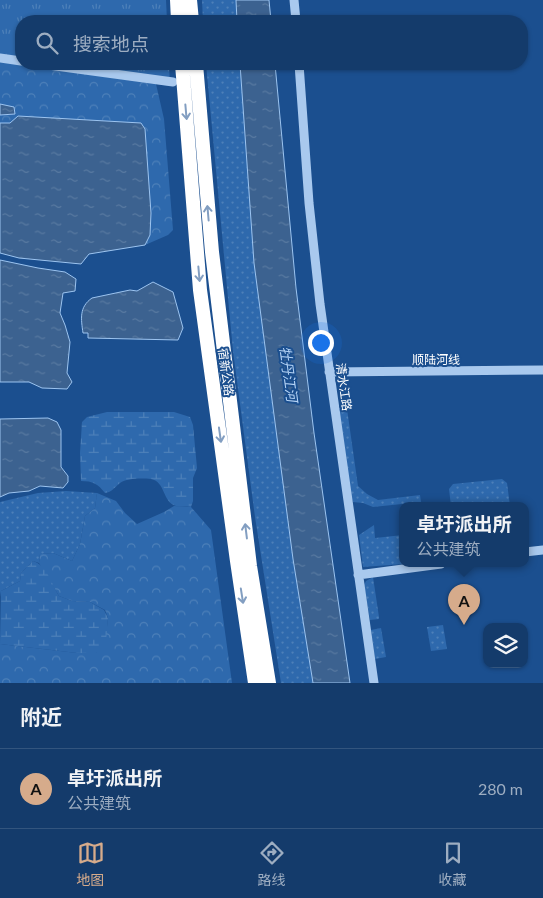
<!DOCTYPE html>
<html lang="zh">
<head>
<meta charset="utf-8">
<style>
	body { margin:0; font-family:Lato,"Noto Sans SC",sans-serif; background:#214673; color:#f1f3f6 }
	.controls { position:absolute; right:15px; bottom:15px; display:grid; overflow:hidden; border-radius:10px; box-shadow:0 1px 4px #0004 }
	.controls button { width:45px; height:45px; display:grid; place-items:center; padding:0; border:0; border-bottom:1px solid #33557e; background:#143b6b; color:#f1f3f6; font:25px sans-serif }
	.you { position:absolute; left:320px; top:342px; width:18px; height:18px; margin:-12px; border:4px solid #fff; border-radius:50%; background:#1a73e8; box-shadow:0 0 0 8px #1a73e833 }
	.badge { display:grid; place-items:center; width:32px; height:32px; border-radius:50%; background:#d6ab8b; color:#111; font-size:16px; font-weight:700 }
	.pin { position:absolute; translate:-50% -41px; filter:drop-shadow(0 1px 2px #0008) }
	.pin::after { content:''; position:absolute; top:26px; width:18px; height:15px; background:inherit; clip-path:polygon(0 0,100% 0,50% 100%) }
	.popup { position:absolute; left:399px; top:502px; width:130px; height:65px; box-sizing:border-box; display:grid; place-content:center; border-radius:10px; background:#143b6b; filter:drop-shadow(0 1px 4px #0005); font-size:16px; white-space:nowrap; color:#9dadc1 }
	.popup b { font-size:19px; color:#f1f3f6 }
	.popup::after { content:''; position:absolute; left:50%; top:100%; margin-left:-10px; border:10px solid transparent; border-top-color:#143b6b }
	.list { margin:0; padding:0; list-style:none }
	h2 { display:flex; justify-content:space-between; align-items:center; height:65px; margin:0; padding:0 20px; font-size:21px }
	h2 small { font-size:16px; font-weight:400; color:#9dadc1 }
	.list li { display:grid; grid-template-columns:32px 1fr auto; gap:15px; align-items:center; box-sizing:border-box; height:80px; padding:0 20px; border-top:1px solid #33557e }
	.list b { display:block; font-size:19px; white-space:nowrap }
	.list p { margin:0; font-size:16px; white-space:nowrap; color:#9dadc1 }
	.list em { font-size:16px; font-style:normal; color:#9dadc1 }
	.icon { flex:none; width:28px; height:28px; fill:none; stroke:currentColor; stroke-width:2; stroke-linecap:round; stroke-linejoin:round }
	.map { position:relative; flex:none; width:543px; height:683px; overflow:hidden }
	.search { position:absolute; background:#143b6b; box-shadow:0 1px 4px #0004; left:15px; right:15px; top:15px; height:55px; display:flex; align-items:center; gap:12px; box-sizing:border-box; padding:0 18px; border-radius:20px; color:#9dadc1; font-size:19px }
	.sheet { height:145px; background:#143b6b }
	nav { display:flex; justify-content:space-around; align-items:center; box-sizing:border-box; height:70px; border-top:1px solid #33557e; background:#143b6b; font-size:14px; color:#9dadc1 }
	nav a { display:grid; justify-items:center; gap:2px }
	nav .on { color:#d6ab8b }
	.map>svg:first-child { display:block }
</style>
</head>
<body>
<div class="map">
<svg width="543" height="683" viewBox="0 0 543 683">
	<defs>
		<pattern id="grass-dots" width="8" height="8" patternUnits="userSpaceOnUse" patternTransform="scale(1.25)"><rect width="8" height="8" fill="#2e69ad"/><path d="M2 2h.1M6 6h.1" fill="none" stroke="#4d80b9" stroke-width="1.8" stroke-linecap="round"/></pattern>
		<pattern id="forest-crowns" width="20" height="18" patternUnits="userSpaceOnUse" patternTransform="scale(1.25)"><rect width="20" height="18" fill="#2e69ad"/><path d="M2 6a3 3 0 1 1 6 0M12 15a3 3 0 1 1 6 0" fill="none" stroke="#4d80b9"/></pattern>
		<pattern id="wetland-marsh" width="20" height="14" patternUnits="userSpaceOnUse" patternTransform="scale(1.25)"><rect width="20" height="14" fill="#2e69ad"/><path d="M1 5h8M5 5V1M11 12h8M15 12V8" fill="none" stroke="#4d80b9"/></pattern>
		<pattern id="park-tufts" width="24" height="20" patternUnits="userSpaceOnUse" patternTransform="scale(1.25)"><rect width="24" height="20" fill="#2e69ad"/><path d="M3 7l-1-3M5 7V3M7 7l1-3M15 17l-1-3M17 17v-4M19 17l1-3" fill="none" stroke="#4d80b9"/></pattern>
		<pattern id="water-ripples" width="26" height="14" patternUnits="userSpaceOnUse" patternTransform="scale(1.25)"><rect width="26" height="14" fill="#3c6290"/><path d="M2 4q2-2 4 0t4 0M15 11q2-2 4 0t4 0" fill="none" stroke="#597aa1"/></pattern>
	</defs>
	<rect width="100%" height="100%" fill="#1b4f8f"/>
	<path fill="url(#grass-dots)" d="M202 0H236L237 21H203Z
		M206 64H240C255 271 280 478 313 683H281L255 517 233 351Z
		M346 402 358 486 367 494 378 500 420 495 421 502 373 507 363 503 353 502 351 497 339 409Z
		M502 479 507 483 510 506H451L449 489 453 484Z
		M66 491 97 493 95 508 85 516 80 544 72 561 53 553 40 554 39 563 33 561 21 573 20 581 1 591 0 597V502L38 493Z
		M374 525 375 538 403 535V564L363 567 359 535Z
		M373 577 379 617V619L370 620 364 585 366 581Z
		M443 625 447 649 431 651 427 627Z
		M381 628 386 657 375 659 371 630Z"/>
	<path fill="url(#forest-crowns)" d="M0 62 156 84 164 119 173 230 168 235 145 245 150 235 10 123H0Z
		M97 493 116 501 125 513 137 524 164 512 174 506 191 507 211 530 232 683H0V644L77 653H96L107 627 108 618 105 610 90 602 72 601 59 596 39 563 40 554 53 553 72 561 80 544 85 516 95 508Z"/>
	<path fill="url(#wetland-marsh)" d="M107 412H174L190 417 193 425 197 468 193 478V501L191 507C186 506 180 507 176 506 162 502 166 482 151 479 142 478 127 478 120 483 114 488 112 492 105 493 98 484 93 481 81 481L80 453 82 422 87 417Z
		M33 561C47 565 52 585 59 596L72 601 90 602 104 610 108 618 106 641 103 649 96 653H77L0 644 1 591 20 581 21 573Z"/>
	<path fill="url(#park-tufts)" d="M0 0H166L167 21H21V64H169L170 86 0 62Z"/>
	<path fill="url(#water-ripples)" stroke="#9cc4f0" d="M236 0H269L271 21H237Z
		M240 64H275L296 288 314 433 350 683H313L293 559 254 263Z
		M0 104 14 107 15 114 0 115Z
		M18 116 141 123 145 129 151 213 150 235 145 245 89 254 81 264 19 258 0 253V123H10Z
		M0 260 38 268 65 272 76 279 75 291 63 293 60 313 65 325 70 342 67 373 72 382 67 389 42 388 29 382H0Z
		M153 282 173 292 183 328 178 340 88 338V333H83C81 319 79 307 92 298L130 290 137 291Z
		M48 418 57 422 61 430V467L68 476V482L63 488 40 486 29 491 9 493 0 497V419Z"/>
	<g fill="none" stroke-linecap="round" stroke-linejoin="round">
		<path stroke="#a9c9ee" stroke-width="9" d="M294 0 296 21
			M0 58 21 61
			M41 64 173 82
			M299 64 309 203 320 304 374 683
			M329 372 543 370
			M525 552 543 550
			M358 575 441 564"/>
		<path stroke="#fff" stroke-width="14" d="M177 0 178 21
			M190 0 192 21
			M182 64 200 290 237 561 255 683
			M196 64 212 252 250 566 269 683"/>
	</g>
	<defs><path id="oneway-shaft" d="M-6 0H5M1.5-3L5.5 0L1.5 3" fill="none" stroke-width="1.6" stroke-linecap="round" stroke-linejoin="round" transform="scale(1.25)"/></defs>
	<g stroke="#829ec1">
		<use href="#oneway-shaft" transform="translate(186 112) rotate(85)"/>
		<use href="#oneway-shaft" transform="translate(208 213) rotate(-95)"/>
		<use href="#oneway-shaft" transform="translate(199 274) rotate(85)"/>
		<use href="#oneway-shaft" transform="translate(220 435) rotate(82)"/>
		<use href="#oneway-shaft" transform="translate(246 531) rotate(-97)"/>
		<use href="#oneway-shaft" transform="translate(242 596) rotate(81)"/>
	</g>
	<g text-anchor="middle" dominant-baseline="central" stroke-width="4" stroke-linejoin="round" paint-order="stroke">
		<g font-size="12" fill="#fff" stroke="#1b4f8f">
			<text x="436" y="359">顺陆河线</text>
			<text transform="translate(226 372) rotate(82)">宿新公路</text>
			<text transform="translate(344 387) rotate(82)">清水江路</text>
		</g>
		<g font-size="14" font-style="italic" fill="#b5d3f5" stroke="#1b4f8f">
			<text transform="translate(289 374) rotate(82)">牡丹江河</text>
		</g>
	</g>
</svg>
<div class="controls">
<button><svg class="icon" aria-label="layers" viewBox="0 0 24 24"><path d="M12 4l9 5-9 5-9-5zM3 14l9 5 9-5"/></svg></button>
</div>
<div class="you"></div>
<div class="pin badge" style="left:464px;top:625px">A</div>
<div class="popup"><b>卓圩派出所</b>公共建筑</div>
<div class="search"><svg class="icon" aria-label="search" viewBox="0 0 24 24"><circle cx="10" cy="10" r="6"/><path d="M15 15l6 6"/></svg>搜索地点</div>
</div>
<section class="sheet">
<h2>附近<small></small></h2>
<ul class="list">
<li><span class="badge">A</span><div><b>卓圩派出所</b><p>公共建筑</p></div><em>280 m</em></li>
</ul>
</section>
<nav>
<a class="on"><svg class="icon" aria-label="map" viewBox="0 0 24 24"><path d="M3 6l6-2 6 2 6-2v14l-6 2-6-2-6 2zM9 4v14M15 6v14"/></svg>地图</a>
<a><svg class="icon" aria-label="directions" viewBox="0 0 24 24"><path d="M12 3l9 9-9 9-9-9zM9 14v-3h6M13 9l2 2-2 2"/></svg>路线</a>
<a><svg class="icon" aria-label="saved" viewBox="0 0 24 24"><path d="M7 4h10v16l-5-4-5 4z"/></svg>收藏</a>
</nav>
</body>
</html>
